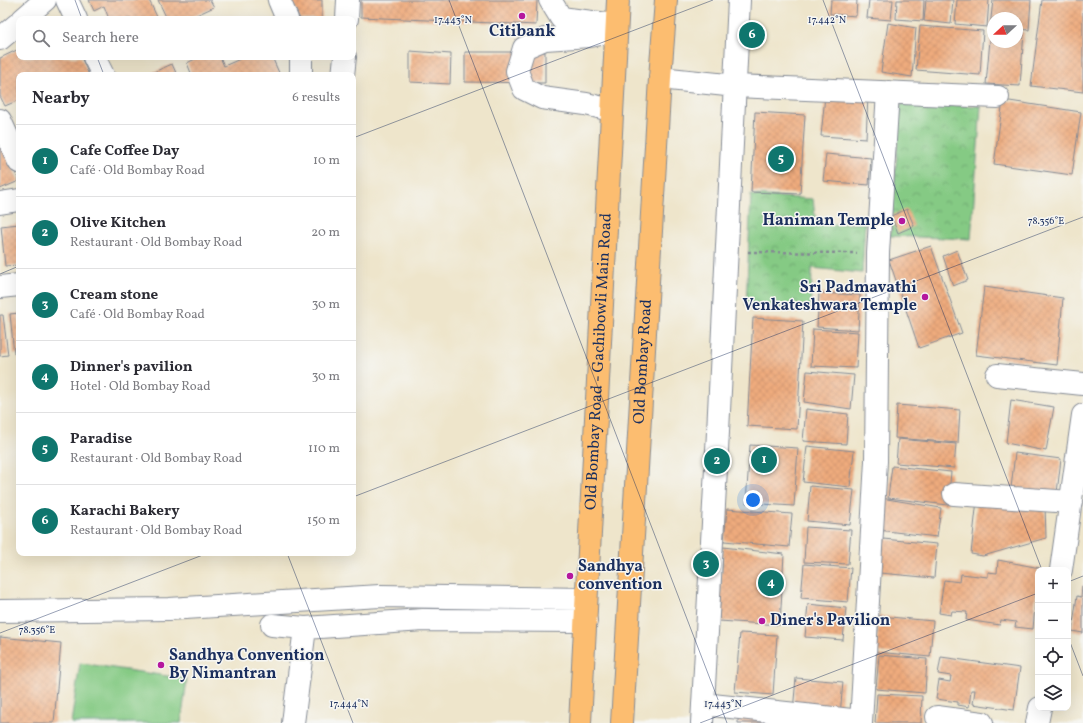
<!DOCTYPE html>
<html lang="en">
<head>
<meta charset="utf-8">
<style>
	body { margin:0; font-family:Vollkorn,serif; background:#f2f2f3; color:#2b2b33 }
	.controls { position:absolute; right:12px; bottom:12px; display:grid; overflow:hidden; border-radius:8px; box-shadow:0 4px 16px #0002 }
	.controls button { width:36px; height:36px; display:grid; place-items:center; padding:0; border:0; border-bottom:1px solid #e1e1e2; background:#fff; color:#2b2b33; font:20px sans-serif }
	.compass { position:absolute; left:987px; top:12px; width:36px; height:36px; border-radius:50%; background:#fff; box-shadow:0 4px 16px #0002; rotate:249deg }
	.you { position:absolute; left:753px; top:500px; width:14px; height:14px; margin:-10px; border:3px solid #fff; border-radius:50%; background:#1a73e8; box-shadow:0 0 0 6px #1a73e833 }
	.badge { display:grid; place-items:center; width:26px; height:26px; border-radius:50%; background:#0f766e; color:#fff; font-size:13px; font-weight:700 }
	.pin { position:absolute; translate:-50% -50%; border:2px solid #fff; box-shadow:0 1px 4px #0006 }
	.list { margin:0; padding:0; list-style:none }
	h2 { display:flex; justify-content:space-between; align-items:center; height:52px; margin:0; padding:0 16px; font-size:17px }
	h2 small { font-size:13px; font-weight:400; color:#7c7c81 }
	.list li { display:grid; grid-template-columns:26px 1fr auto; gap:12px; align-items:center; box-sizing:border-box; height:72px; padding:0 16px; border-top:1px solid #e1e1e2 }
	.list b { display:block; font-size:15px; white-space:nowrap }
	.list p { margin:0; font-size:13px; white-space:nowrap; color:#7c7c81 }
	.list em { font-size:13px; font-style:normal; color:#7c7c81 }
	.icon { flex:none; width:22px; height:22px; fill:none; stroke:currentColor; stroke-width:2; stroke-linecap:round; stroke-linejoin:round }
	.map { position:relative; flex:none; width:1083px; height:723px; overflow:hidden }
	.search { position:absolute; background:#fff; box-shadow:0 4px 16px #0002; left:16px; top:16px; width:340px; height:44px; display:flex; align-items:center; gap:10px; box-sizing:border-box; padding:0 14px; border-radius:8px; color:#7c7c81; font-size:15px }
	.panel { position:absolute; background:#fff; box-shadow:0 4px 16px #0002; left:16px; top:72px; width:340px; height:484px; border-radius:8px }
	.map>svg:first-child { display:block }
</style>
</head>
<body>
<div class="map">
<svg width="1083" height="723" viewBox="0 0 1083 723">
	<defs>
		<pattern id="park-crowns" width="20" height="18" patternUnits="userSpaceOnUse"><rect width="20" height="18" fill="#85ca84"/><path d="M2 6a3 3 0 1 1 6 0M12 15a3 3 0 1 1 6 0" fill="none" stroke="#6ca46f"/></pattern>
		<pattern id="building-cross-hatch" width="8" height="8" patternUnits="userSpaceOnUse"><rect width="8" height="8" fill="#eeab7d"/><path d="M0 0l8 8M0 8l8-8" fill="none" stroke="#cc936e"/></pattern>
	</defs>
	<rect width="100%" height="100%" fill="#f6f6f2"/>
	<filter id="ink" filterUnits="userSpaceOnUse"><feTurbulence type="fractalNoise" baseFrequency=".025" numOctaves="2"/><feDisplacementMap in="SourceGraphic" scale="8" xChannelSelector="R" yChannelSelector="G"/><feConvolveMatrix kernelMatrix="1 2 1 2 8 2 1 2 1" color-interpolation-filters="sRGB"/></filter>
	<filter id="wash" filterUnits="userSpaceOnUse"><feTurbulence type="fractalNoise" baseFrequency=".012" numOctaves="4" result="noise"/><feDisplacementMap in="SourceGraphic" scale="16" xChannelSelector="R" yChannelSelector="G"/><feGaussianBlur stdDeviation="0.9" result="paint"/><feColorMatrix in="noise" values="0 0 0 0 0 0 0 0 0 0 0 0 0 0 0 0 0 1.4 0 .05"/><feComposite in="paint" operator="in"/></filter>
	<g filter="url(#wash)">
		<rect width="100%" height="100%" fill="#eee5cb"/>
		<path fill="#85ca84" stroke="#507c71" d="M80 663 187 679 181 723H71Z"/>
		<path fill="url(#park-crowns)" stroke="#507c71" d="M901 104 981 106 971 239 890 236Z
			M751 195 813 199 816 225 865 223 862 273 812 268 811 309 746 306Z"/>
		<g id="blocks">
			<path fill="url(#building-cross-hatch)" d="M89 0H149L158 19H109L104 6 94 11Z
				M158 0H210L214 7 188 19H167Z
				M291 0H322V19H300Z
				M361 0H537L536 25 361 17Z
				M831 0H857L856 16 830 14Z
				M869 0H893L891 20 867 18Z
				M897 0H924L923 21 896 19Z
				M926 0H953L951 24 924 21Z
				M957 0H989L987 27 955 24Z
				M993 0H1031L1029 30 1017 29V18H993V27H990Z
				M1042 0H1083V92L1031 86Z
				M888 23 916 28 912 77 881 72Z
				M920 26 983 31 980 75 916 70Z
				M991 29 993 30V42H1017V32H1024L1020 86 986 84Z
				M19 49V57H81L89 75H19V100L5 106 0 96V58Z
				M410 51 451 54 450 84 410 82Z
				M465 52H545V83L465 82Z
				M199 57H220L224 66 240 59 239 57H272L280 75H187L191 73 187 63Z
				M172 64 177 75H147Z
				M825 96H868L866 139 821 136Z
				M1003 100 1081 112 1072 175 994 164Z
				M755 112 805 115 800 194 751 192Z
				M0 140 19 181 0 189Z
				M826 154 871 158 869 185 823 181Z
				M907 209 914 226 898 233 891 216Z
				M19 224V265L5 266 1 226Z
				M931 246 962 333 919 348 889 260Z
				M957 250 968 280 953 286 943 256Z
				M984 287 1063 298 1057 365 976 355Z
				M819 293 860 295 858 330 817 327Z
				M19 313V354H14L10 314Z
				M0 315H3L8 355 0 356Z
				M753 318 803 321 797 429 747 426Z
				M813 329 858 332 856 368 811 366Z
				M807 371 854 375 851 409 804 402Z
				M1011 400 1054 407 1046 451 1006 443Z
				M897 405 960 410 958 443 895 438Z
				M806 409 848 414 846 444 803 441Z
				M898 439 956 444 954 468 896 463Z
				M750 445 798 448 794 506 746 503Z
				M807 446 854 451 850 487 803 482Z
				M1015 453 1061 459 1057 493 1011 488Z
				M892 466 951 472 948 505 888 498Z
				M810 486 854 490 850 525 807 521Z
				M881 498 941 508 937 537 878 530Z
				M977 500 1045 505 1046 538 983 556 971 554Z
				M727 509 792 514 789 547 724 541Z
				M806 527 851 530 848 564 804 562Z
				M883 539 937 544 934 578 880 573Z
				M723 547 784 554 780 625 719 621Z
				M998 560 1040 568 1038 570 1033 629 1015 627 1016 622 1001 620 1000 625 966 620 967 612 952 611 951 615 939 613 944 580 960 582 961 574 988 577V572L997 573Z
				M804 564 851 568 848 602 801 598Z
				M1082 586H1083V633L1072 631 1077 596 1081 597Z
				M808 604 846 608 843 640 805 637Z
				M879 616 933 621 930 657 876 652Z
				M740 633 777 635 773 695 735 692Z
				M0 637 61 643 54 723H0Z
				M879 655 927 659 925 693 876 689Z
				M941 657 1020 668 1014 710 973 704 975 690H971L969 707 958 705V702L936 699 939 680 950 682 951 676 938 674Z
				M796 678 843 682 840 715 793 711Z
				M877 694 922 696 921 723H875Z
				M738 713H771L772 723H738Z"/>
		</g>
	</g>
	<g filter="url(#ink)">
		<use href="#blocks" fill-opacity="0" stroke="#848a94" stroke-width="1"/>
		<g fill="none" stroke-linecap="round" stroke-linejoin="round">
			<g stroke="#848a94" stroke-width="24">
				<path id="minor" d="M67 0 76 19
					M279 0 287 19
					M550 0 561 18 615 25
					M23 19 45 0
					M347 19 348 0
					M0 39 19 23
					M94 57 103 75
					M301 57V75
					M343 75 345 57
					M660 78 736 86 998 97
					M611 110 586 104 542 98 524 89 517 71 524 48 545 39 590 36 616 31
					M0 120 19 162
					M0 203 19 200
					M0 287 19 285
					M997 375 1083 384
					M954 494 1071 502
					M1061 570 1083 415
					M0 611 169 609 380 596 586 599
					M272 625 305 628
					M703 704 861 721
					M937 717 982 723
					M293 723 305 628 423 620 586 621
					M702 723 718 432 739 0
					M861 723 876 461 878 253 888 92
					M1037 723 1040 708"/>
			</g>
			<g stroke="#848a94" stroke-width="24">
				<g id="major">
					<path id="s1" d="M580 723 618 0"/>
					<path id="s2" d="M622 723 660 78 666 0"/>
				</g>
			</g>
			<path stroke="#848a94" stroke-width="2.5" stroke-dasharray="3 3" stroke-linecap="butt" d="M748 252 857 253"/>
			<use href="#minor" stroke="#fff" stroke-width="22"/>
			<use href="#major" stroke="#fcbd6f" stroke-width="22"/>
		</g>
	</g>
	<path fill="none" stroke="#1b2f5e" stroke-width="1" stroke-opacity="0.45" d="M75 0 82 19M449 0 727 723M823 0 1042 570M97 57 104 75M353 138 713 0M0 274 19 266M353 497 1083 217M287 553 353 723M1068 582 1083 576M0 633 208 553M1068 637 1083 676M700 723 1038 593"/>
	<g fill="#b5179e" stroke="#f6f6f2" stroke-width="1.5">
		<circle cx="522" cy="16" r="4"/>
		<circle cx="902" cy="221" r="4"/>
		<circle cx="925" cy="297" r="4"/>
		<circle cx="570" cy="576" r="4"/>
		<circle cx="762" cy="621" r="4"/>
		<circle cx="161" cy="665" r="4"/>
	</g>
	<g text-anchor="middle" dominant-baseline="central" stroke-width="3" stroke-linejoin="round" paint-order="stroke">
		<g font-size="16" font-weight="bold" fill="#1b2f5e" stroke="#f6f6f2" text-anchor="start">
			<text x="522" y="32" text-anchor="middle">Citibank</text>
			<text x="894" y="221" text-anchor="end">Haniman Temple</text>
			<text x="917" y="288" text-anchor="end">Sri Padmavathi<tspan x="917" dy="18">Venkateshwara Temple</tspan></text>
			<text x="578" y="567">Sandhya<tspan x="578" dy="18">convention</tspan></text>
			<text x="770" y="621">Diner's Pavilion</text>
			<text x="169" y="656">Sandhya Convention<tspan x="169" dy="18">By Nimantran</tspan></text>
		</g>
		<g font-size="16" fill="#1b2f5e" stroke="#f6f6f2">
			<text stroke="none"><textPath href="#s1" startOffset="362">Old Bombay Road - Gachibowli Main Road</textPath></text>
			<text stroke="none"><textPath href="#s2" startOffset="362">Old Bombay Road</textPath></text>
		</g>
	</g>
	<g font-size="10" text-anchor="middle" fill="#1b2f5e" stroke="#f6f6f2" stroke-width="3" stroke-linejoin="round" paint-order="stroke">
		<text x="453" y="23">17.443°N</text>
		<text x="827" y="23">17.442°N</text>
		<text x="1046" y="224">78.356°E</text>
		<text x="37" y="633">78.356°E</text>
		<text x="349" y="707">17.444°N</text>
		<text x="723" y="707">17.443°N</text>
	</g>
</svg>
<div class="controls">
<button>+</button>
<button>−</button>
<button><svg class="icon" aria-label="locate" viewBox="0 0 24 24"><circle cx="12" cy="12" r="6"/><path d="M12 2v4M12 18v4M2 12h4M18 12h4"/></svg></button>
<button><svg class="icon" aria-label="layers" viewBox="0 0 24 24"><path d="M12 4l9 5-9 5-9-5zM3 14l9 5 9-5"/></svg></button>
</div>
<svg class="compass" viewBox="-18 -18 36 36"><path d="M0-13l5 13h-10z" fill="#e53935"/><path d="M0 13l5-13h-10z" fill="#7c7c81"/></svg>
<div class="you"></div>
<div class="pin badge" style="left:764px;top:460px">1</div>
<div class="pin badge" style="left:717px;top:461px">2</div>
<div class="pin badge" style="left:706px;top:564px">3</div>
<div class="pin badge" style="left:771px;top:583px">4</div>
<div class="pin badge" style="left:781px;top:159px">5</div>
<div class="pin badge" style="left:752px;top:35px">6</div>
<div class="search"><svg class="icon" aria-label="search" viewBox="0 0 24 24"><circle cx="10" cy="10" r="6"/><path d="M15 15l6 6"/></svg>Search here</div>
<section class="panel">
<h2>Nearby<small>6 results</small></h2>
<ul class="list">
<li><span class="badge">1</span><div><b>Cafe Coffee Day</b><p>Café · Old Bombay Road</p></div><em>10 m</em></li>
<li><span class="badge">2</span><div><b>Olive Kitchen</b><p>Restaurant · Old Bombay Road</p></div><em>20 m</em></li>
<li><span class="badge">3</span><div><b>Cream stone</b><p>Café · Old Bombay Road</p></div><em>30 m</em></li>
<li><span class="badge">4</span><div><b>Dinner's pavilion</b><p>Hotel · Old Bombay Road</p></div><em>30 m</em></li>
<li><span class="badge">5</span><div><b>Paradise</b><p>Restaurant · Old Bombay Road</p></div><em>110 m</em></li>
<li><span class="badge">6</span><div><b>Karachi Bakery</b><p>Restaurant · Old Bombay Road</p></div><em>150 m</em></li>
</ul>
</section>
</div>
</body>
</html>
